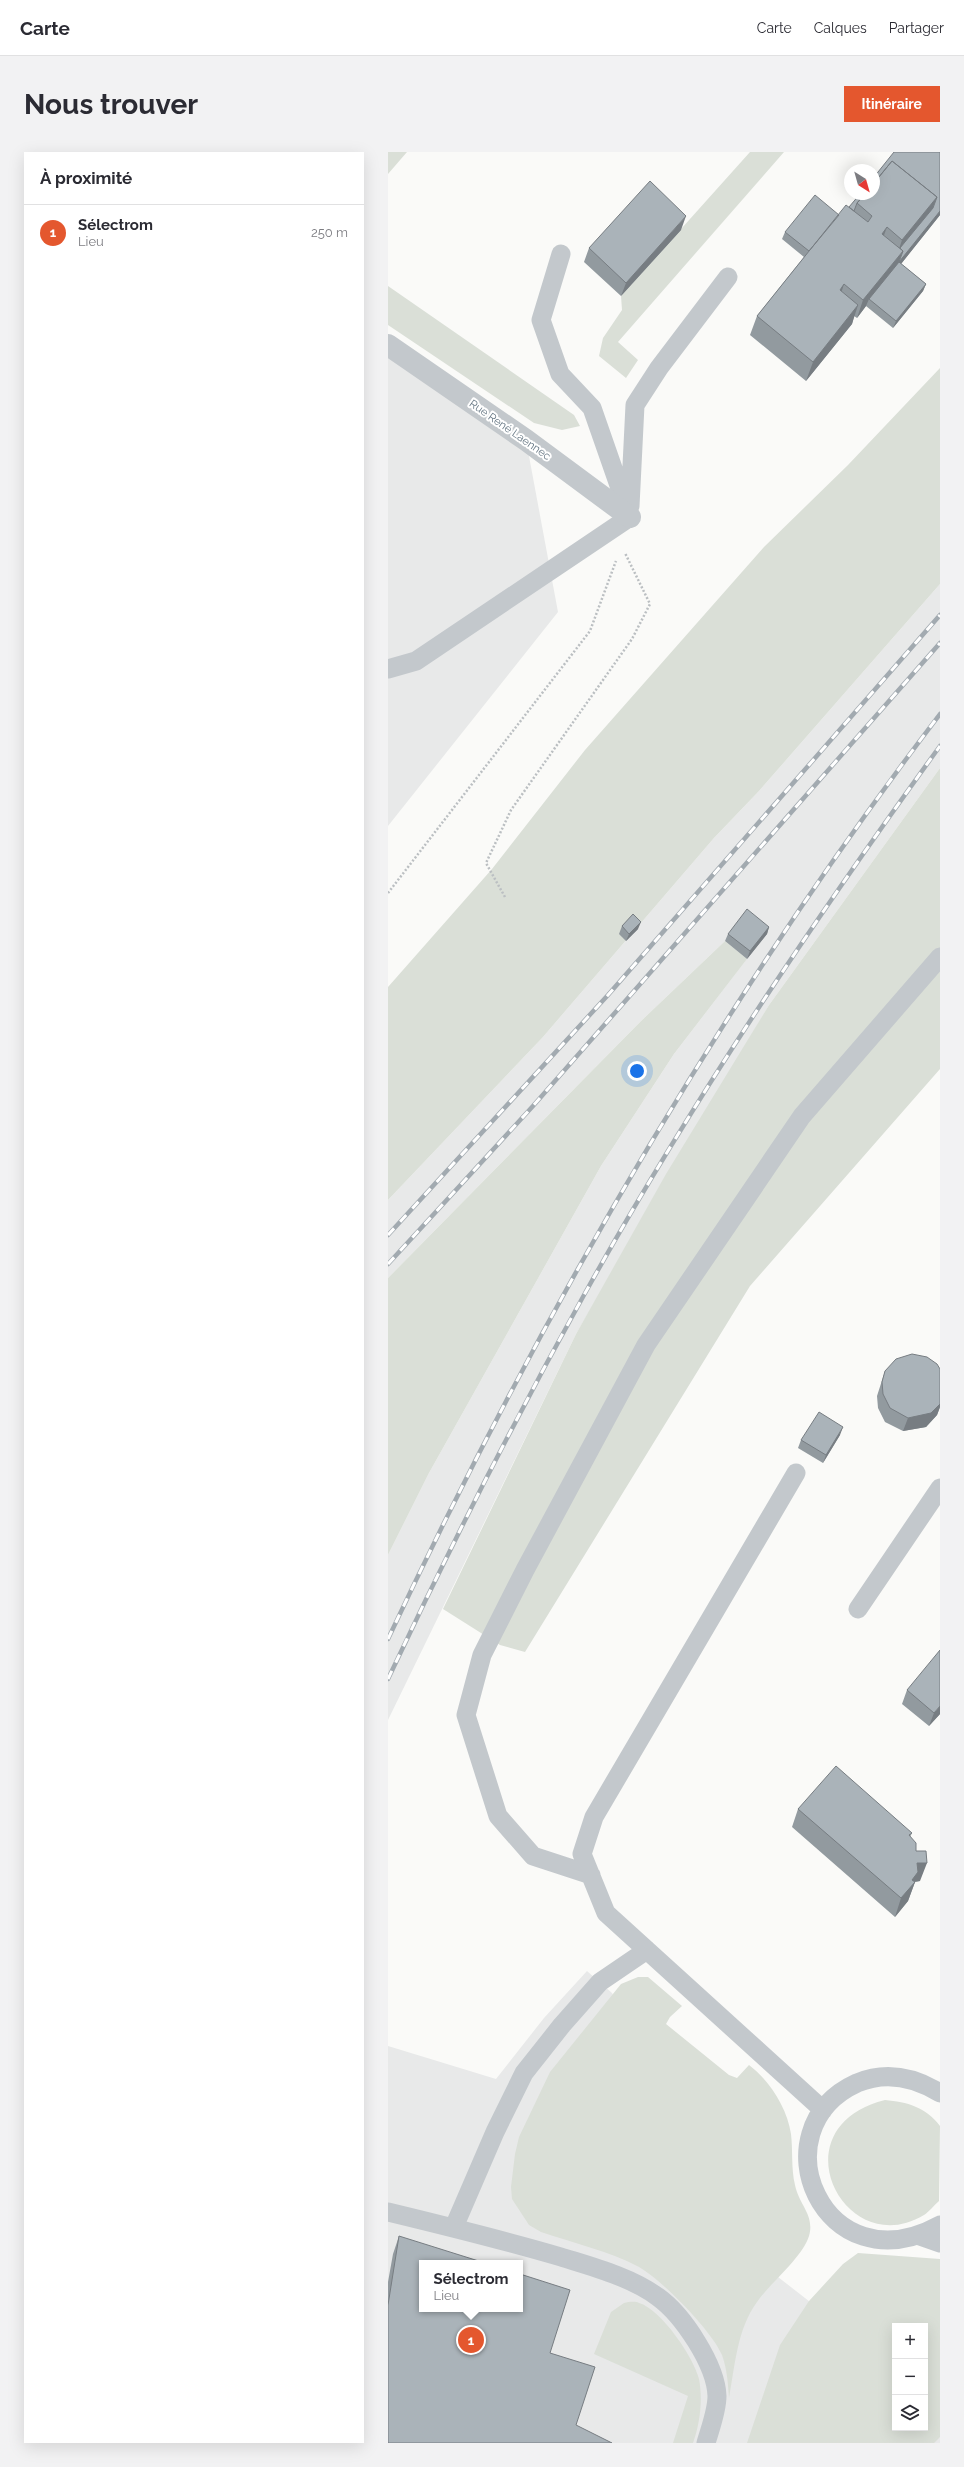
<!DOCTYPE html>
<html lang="fr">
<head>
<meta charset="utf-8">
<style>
	body { margin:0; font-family:Raleway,sans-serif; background:#f2f2f3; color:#2b2b33 }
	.controls { position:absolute; right:12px; bottom:12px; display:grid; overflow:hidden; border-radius:0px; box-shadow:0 4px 16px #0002 }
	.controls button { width:36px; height:36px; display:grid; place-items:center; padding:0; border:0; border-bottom:1px solid #e1e1e2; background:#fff; color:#2b2b33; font:20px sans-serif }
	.compass { position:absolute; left:456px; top:12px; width:36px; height:36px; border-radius:50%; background:#fff; box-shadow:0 4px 16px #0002; rotate:143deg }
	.you { position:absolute; left:249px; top:919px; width:14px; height:14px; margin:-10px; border:3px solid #fff; border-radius:50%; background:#1a73e8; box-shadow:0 0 0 6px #1a73e833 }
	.badge { display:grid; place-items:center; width:26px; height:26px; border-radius:50%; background:#e4572e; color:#fff; font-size:13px; font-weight:700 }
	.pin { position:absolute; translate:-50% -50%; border:2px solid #fff; box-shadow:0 1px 4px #0006 }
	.popup { position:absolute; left:31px; top:2108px; width:104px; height:52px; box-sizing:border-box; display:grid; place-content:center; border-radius:0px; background:#fff; filter:drop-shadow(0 1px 3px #0005); font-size:13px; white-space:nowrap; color:#7c7c81 }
	.popup b { font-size:15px; color:#2b2b33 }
	.popup::after { content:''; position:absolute; left:50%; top:100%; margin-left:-8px; border:8px solid transparent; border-top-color:#fff }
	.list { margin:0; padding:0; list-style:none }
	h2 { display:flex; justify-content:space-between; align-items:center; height:52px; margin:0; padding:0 16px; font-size:17px }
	h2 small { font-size:13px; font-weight:400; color:#7c7c81 }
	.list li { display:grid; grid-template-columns:26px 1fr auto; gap:12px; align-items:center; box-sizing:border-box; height:56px; padding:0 16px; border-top:1px solid #e1e1e2 }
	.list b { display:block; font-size:15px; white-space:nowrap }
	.list p { margin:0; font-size:13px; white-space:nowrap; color:#7c7c81 }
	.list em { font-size:13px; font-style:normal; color:#7c7c81 }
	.icon { flex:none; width:22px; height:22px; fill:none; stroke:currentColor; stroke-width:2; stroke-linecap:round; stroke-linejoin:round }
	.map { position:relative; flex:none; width:552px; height:2291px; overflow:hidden; border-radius:0px }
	header { display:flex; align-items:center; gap:24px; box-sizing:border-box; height:56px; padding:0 20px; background:#fff; border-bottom:1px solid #e1e1e2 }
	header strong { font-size:19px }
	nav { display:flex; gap:22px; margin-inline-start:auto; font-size:14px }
	.intro { display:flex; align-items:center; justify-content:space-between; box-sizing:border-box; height:96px; padding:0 24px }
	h1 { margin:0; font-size:28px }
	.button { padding:10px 18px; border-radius:0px; background:#e4572e; color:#fff; font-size:14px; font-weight:700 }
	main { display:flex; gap:24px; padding:0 24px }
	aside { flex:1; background:#fff; border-radius:0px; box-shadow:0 4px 16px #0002 }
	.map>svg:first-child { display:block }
</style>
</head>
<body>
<header>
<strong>Carte</strong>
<nav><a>Carte</a><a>Calques</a><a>Partager</a></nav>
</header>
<div class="intro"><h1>Nous trouver</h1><a class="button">Itinéraire</a></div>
<main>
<aside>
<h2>À proximité<small></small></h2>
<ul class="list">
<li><span class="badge">1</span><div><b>Sélectrom</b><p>Lieu</p></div><em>250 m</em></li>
</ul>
</aside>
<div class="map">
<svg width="552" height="2291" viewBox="0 0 552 2291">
	<rect width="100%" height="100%" fill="#fafaf8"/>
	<path fill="#e8e9e9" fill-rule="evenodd" d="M0 193 138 288 170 460 0 674Z
		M552 432V616L381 853 188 1182 0 1568V1403L41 1321 213 1014 286 902 378 782 356 765 337 789 253 869 0 1126V1048L155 885 326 686 371 639Z
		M199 1819 224 1841 390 2125 426 2153 552 2150V2291H0V1894L108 1927 156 1866ZM34 2111H132V2157H34ZM507 2174H537V2276H507Z"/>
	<path fill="#dadfd7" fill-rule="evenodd" d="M0 0H19L0 22Z
		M362 0H396L230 190 250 208 238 226 211 204 215 186 234 158 233 144Z
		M0 134 186 263 192 274 174 278 146 271 0 173Z
		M552 216V432L371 639 326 686 155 885 0 1048V835L104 717 197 598 376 395 460 313Z
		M552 616V917L362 1134 137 1500 112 1493 55 1457 188 1182 278 1022 381 853Z
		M337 789 359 807 286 902 213 1014 41 1321 0 1403V1126L253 869Z
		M250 1825H260L294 1854 282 1865 278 1872 341 1923 349 1926 361 1913C382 1929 399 1956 403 1982 405 1999 403 2016 407 2033 411 2053 427 2063 421 2084 414 2106 383 2130 369 2150 349 2177 347 2214 341 2246 340 2231 339 2217 334 2203 324 2179 274 2128 251 2115 221 2099 185 2091 153 2080L141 2073 124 2047 123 2035 127 2002 131 1985 162 1920 233 1832Z
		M497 1948C519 1950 538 1955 552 1974L551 2049C546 2053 541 2060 536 2063 457 2111 387 1976 497 1948Z
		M470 2101 552 2107V2285L546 2291H359L392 2193 421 2149 455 2112ZM507 2174H537V2276H507Z
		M236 2151C241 2150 247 2149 251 2151 273 2157 306 2206 311 2227 315 2248 312 2271 305 2291H285L300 2244 206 2202 223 2160Z"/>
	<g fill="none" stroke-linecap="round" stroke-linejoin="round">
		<path stroke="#bbbfc2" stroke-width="2.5" stroke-dasharray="2 2" stroke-linecap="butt" d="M0 741 202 479 228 409
			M117 745 98 711 123 658 244 487 262 452 237 401"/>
		<path stroke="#c3c8cc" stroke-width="19" d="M173 102 153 168 172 222 204 256 242 365
			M242 354 247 253 271 216 340 125
			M0 517 28 509 242 365
			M408 1321 206 1665 194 1702 218 1761 435 1958
			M470 1457 552 1336
			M203 1723 145 1704 110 1664 78 1563 94 1503 137 1418 258 1193 414 964 552 805
			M552 1941C526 1925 498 1919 469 1931 368 1977 435 2137 552 2073
			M0 2060C58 2074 115 2088 173 2105 205 2115 243 2125 270 2145 295 2163 328 2213 329 2244 329 2259 322 2277 318 2291
			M66 2075 107 1980 136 1921 174 1873 212 1830 259 1798
			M532 2084 552 2091"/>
		<path stroke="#c3c8cc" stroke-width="22" d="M0 193 138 288 242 365"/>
		<g stroke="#a2aab0" stroke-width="4.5">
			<path id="rail" d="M0 1083 220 843 552 463
				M0 1112 145 954 552 491
				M0 1487C152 1163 335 847 552 562
				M0 1527C61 1397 126 1269 196 1143 302 952 424 771 552 594"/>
		</g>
		<use href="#rail" stroke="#fff" stroke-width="3" stroke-dasharray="9" stroke-linecap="butt"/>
	</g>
	<path fill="#929a9f" d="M552 0V63L513 112 538 132 535 139 505 176 478 154 469 166 466 164 464 172 418 229 362 183 369 164 416 105 394 87 397 80 451 63 461 55Z
		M293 78 233 144 196 110 201 96Z
		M234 774 250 777 238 789 231 782Z
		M381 775 379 782 359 807 337 789 340 782Z
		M552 1217V1255L549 1263 538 1275 515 1279 497 1270 490 1256 489 1244 497 1219Z
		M452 1283 435 1311 410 1296 413 1288Z
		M519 1538 552 1562 541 1574 514 1552Z
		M410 1657 524 1681 522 1685 528 1699 532 1729 526 1730H527L520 1749 507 1765 404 1675Z
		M11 2084 162 2201 188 2273 0 2291V2130L5 2102Z"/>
	<path fill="#777d82" d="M549 45 542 63 508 106 514 88Z
		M552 59V63L509 117 511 110Z
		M298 64 293 78 233 144 238 131Z
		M499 75 492 94 494 82Z
		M515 99 508 117 481 147 478 154 469 166 475 148Z
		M456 132 450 151 452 138Z
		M538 132 535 139 505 176 508 169Z
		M470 153 464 172 418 229 425 210Z
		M253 770 250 777 238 789 241 782Z
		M381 775 379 782 359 807 362 799Z
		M552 1252V1255L549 1263 538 1275 515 1279 520 1266Z
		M455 1275 452 1283 435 1311 438 1303Z
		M552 1554V1562L541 1574 546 1561Z
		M529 1711H539L532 1729 526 1730H527L520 1749 507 1765 513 1746Z"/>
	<path fill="#aab3b9" stroke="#777d82" d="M506 0H552V59L511 110 515 99 512 96 545 56 549 45 504 9 486 31V25Z
		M504 9 549 45 514 88 499 75 494 82 515 99 475 148 456 132 452 138 470 153 425 210 369 164 458 53 480 70 484 64 469 51 477 42H486V31Z
		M262 29 298 64 238 131 201 96Z
		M472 42H477L469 51 466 59 461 55Z
		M427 43 451 63 421 99 397 80Z
		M511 110 538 132 508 169 481 147Z
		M359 757 381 775 362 799 340 782Z
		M245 762 253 770 241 782 234 774Z
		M524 1202 539 1205 549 1212 552 1217V1252L543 1261 520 1266 502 1256 495 1242 494 1230 497 1219 508 1207Z
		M431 1260 455 1275 438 1303 413 1288Z
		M552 1498V1554L546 1561 519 1538Z
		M448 1614 524 1681 521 1683 528 1691V1699H538L539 1711H529L530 1720 524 1728 527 1730 513 1746 410 1657Z
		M11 2084 97 2111H34V2157H132V2122L182 2138 162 2201 207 2215 188 2273 224 2291H0V2153Z"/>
	<g text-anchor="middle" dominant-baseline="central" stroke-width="4" stroke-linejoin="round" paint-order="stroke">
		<g font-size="11" fill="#657683" stroke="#fff">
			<text transform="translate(122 278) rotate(35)">Rue René Laennec</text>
		</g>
	</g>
</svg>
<div class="controls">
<button>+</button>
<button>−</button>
<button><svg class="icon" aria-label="layers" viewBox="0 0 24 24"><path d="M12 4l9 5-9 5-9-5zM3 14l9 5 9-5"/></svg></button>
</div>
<svg class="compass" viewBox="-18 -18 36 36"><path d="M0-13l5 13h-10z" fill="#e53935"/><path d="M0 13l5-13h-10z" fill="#7c7c81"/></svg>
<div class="you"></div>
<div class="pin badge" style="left:83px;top:2188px">1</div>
<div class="popup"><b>Sélectrom</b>Lieu</div>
</div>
</main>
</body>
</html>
